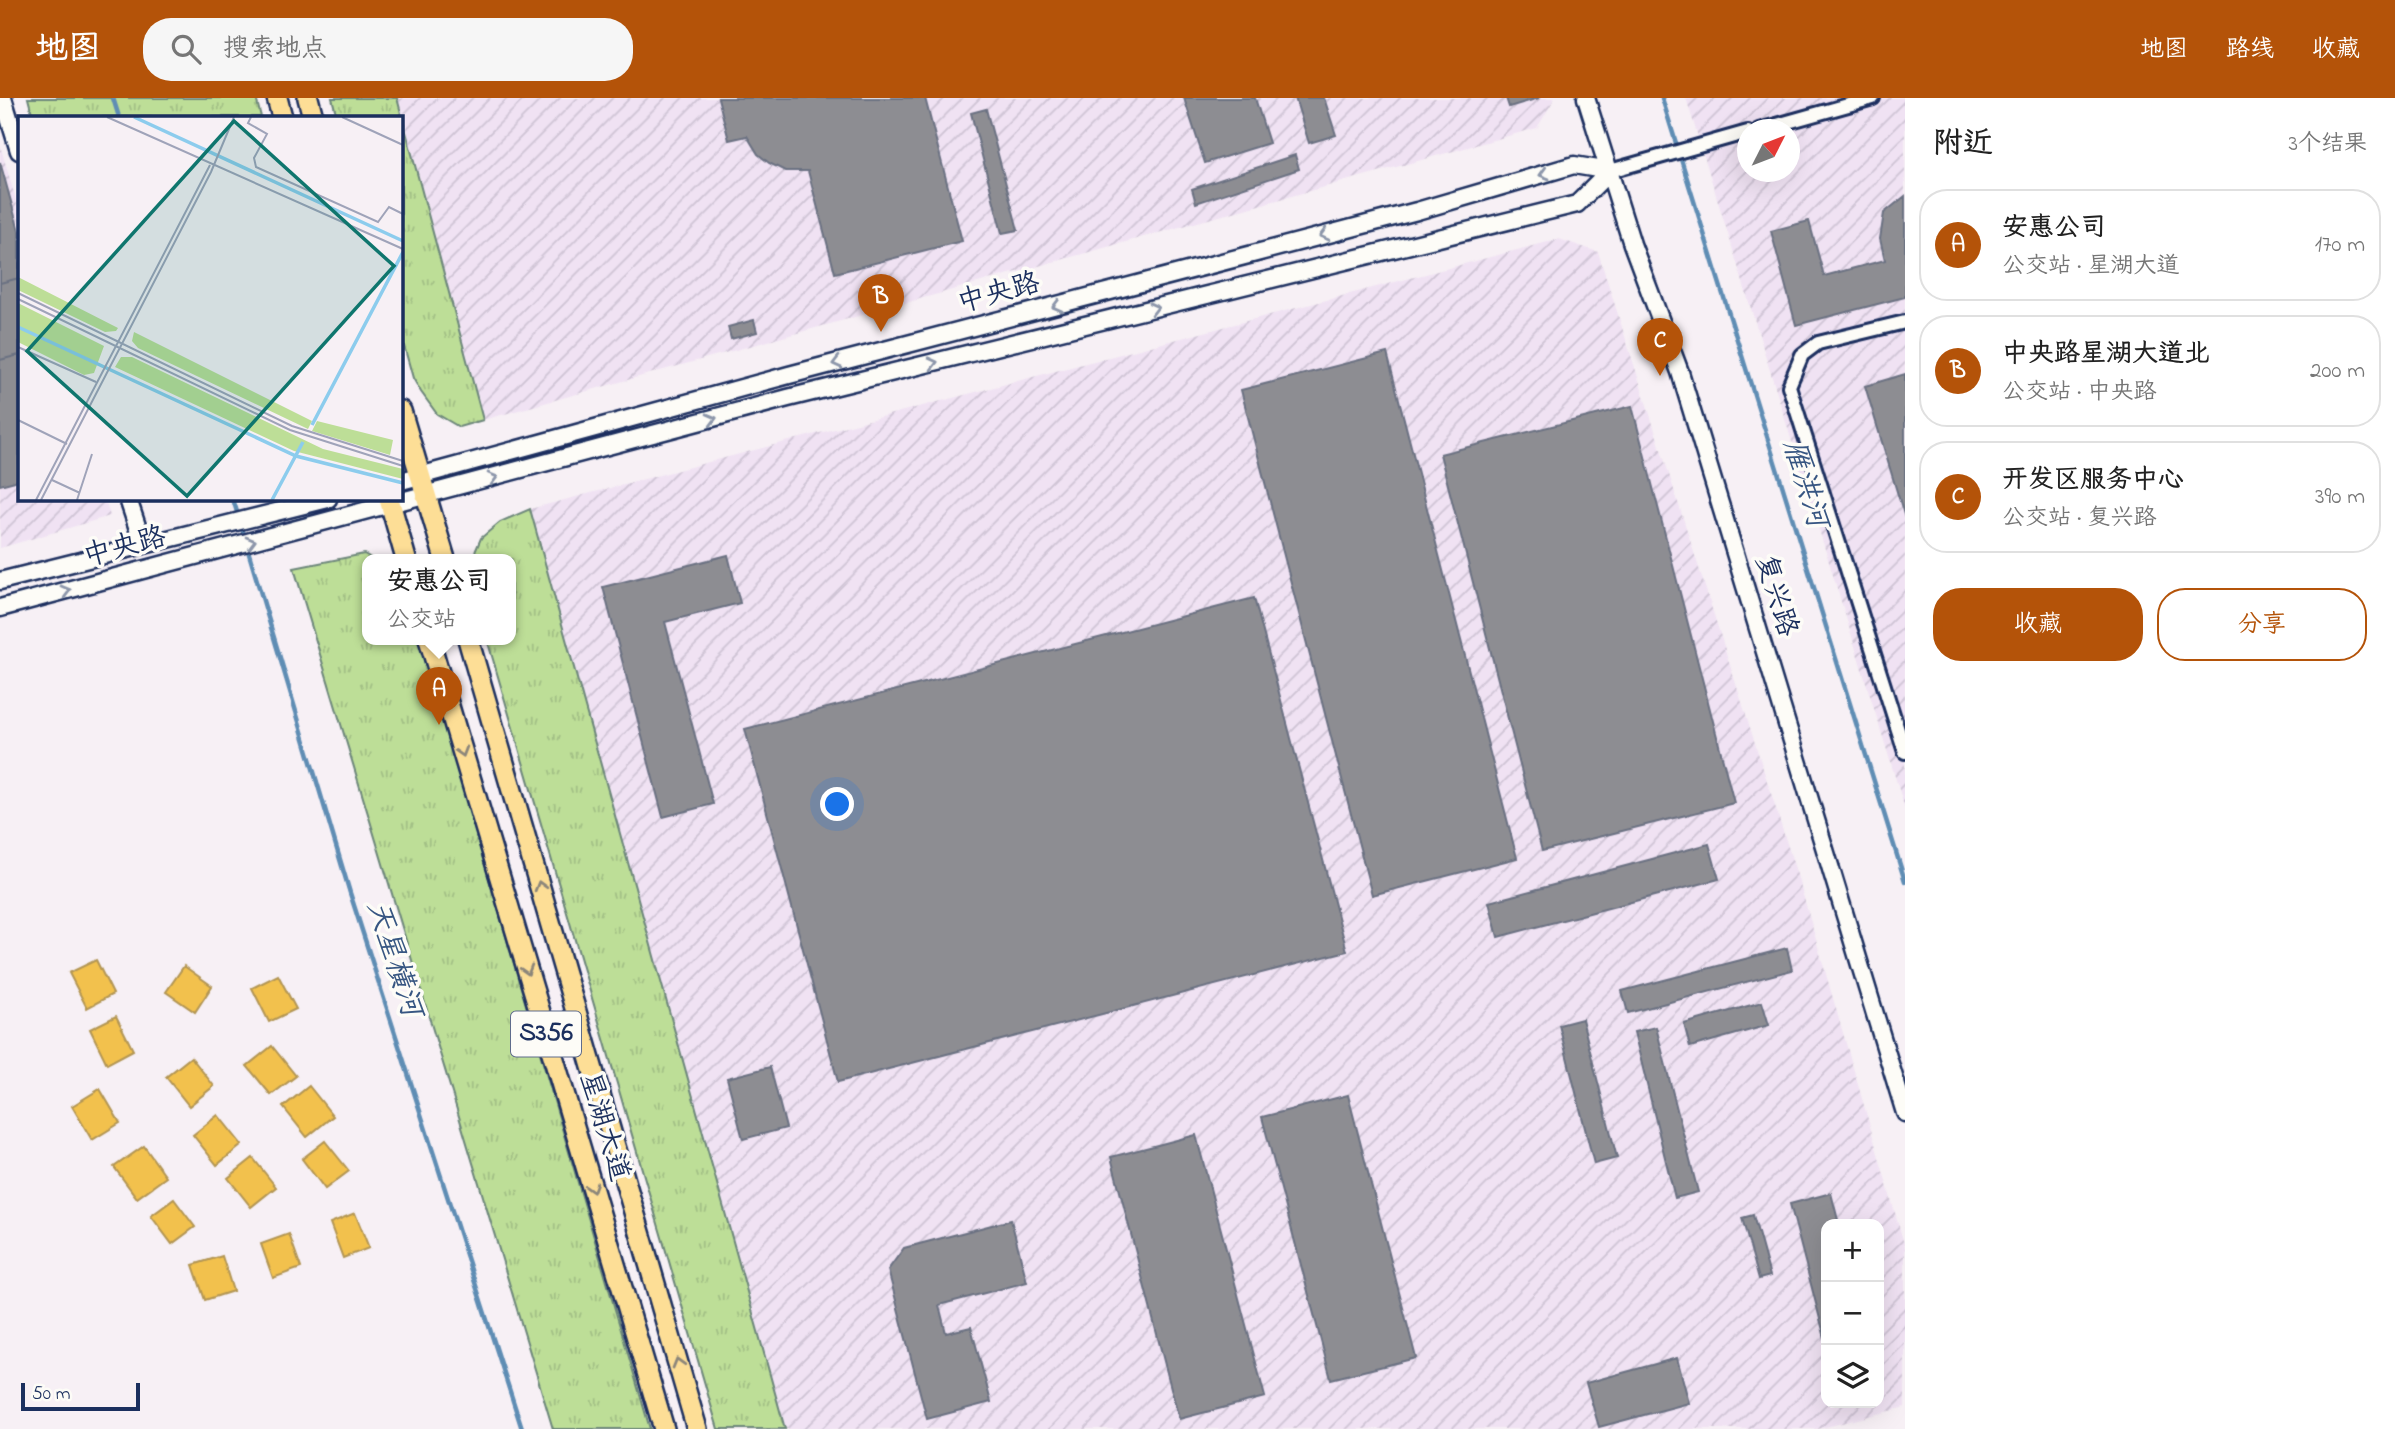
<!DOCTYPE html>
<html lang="zh">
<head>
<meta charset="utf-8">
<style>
	body { margin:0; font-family:"Indie Flower","LXGW WenKai TC",sans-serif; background:#f6f6f6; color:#222 }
	.controls { position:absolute; right:21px; bottom:21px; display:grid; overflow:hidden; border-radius:14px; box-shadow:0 7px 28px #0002 }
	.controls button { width:63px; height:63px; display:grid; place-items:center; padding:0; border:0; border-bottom:2px solid #e0e0e0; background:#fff; color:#222; font:35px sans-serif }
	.compass { position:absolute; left:1737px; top:21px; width:63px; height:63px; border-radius:50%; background:#fff; box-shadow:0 7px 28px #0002; rotate:48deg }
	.scale { position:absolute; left:21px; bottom:18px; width:119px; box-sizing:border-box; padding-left:7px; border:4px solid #1b2f5e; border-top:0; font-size:19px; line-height:24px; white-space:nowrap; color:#1b2f5e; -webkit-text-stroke:5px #fdfcf7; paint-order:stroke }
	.you { position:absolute; left:838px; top:707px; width:24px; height:24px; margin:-18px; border:5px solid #fff; border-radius:50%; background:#1a73e8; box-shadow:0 0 0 10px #1a73e833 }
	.badge { display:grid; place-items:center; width:46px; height:46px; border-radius:50%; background:#b45309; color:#fff; font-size:23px; font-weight:700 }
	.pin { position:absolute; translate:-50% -58px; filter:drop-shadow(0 2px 4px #0008) }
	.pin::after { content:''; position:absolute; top:37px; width:24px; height:21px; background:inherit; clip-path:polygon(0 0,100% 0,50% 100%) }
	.popup { position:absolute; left:362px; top:456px; width:154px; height:91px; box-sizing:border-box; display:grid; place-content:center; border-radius:14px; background:#fff; filter:drop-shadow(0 2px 5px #0005); font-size:23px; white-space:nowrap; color:#767676 }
	.popup b { font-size:26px; color:#222 }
	.popup::after { content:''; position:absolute; left:50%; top:100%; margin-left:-14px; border:14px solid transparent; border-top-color:#fff }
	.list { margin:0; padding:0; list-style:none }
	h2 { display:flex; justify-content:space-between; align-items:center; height:91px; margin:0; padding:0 28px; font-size:30px }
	h2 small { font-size:23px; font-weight:400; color:#767676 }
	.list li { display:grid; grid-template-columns:46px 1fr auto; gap:21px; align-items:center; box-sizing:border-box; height:112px; margin:0 14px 14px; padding:0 14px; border:2px solid #e0e0e0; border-radius:28px }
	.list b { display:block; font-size:26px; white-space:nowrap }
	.list p { margin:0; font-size:23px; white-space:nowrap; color:#767676 }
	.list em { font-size:23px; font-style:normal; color:#767676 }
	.actions { display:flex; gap:14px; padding:21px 28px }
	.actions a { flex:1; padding:16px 0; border:2px solid #b45309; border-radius:28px; text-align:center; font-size:24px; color:#b45309 }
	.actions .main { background:#b45309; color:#fff }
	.icon { flex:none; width:38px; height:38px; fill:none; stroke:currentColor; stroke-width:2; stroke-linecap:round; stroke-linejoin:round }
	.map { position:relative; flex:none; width:1905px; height:1331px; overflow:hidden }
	header { display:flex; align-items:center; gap:42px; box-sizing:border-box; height:98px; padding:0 35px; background:#b45309; color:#fff }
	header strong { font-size:33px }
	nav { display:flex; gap:38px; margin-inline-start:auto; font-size:24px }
	.search { width:490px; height:63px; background:#f6f6f6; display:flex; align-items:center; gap:18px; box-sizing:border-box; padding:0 24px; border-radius:28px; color:#767676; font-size:26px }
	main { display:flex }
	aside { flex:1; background:#fff }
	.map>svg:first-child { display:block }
</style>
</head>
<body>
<header>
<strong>地图</strong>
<div class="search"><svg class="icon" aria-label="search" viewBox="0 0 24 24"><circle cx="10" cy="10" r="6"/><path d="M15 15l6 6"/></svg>搜索地点</div>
<nav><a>地图</a><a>路线</a><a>收藏</a></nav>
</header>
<main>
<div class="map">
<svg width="1905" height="1331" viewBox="0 0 1905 1331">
	<defs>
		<pattern id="industrial-furrows" width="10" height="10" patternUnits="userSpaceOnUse" patternTransform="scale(1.75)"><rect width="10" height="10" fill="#f0e2f3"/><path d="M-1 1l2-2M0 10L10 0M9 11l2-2" fill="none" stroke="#cdc2d3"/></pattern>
		<pattern id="grass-tufts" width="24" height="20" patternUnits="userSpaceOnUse" patternTransform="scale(1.75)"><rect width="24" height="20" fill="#bdde97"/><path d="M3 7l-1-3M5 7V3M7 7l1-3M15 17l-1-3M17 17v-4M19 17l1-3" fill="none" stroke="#a2bf85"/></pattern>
	</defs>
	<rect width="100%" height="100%" fill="#f7f0f5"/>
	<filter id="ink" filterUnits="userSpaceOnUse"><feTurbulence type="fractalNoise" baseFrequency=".0143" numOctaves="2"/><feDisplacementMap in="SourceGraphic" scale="14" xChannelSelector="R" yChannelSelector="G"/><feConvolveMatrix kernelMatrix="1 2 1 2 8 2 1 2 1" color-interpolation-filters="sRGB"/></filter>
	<g filter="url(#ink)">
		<path fill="url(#industrial-furrows)" fill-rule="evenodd" d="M397 0H1555L1537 30 483 322Z
			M1686 0H1905V711L1720 110ZM1748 32H1790V74H1748Z
			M0 47 19 112V401H105L110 418 0 450Z
			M1559 141 1598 154 1799 783 1905 1149V1309L1818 1331H785L530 411ZM1826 1126H1879V1305H1826Z"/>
		<path fill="url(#grass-tufts)" stroke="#6c867a" stroke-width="2" d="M28 0H256L261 19H33Z
			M332 0H397L483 322 459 329 437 316 421 294 413 280 401 237V19H337Z
			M530 411 785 1331H718L487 541H511V461H472L481 440 500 424Z
			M364 456 373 461H367V541H419L650 1331H553L294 470Z"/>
		<path fill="#f2c14e" stroke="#b29553" stroke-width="2" d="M96 862 113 896 87 910 69 875Z
			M184 868 212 888 195 914 166 894Z
			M278 877 296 911 269 924 252 890Z
			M116 918 133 952 107 966 90 931Z
			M272 948 296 978 271 997 247 968Z
			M191 959 214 988 189 1008 166 979Z
			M309 988 333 1018 307 1039 283 1009Z
			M100 991 120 1025 92 1042 72 1008Z
			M218 1017 242 1047 217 1067 193 1037Z
			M325 1043 349 1073 325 1091 302 1061Z
			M144 1048 166 1079 137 1100 114 1069Z
			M253 1060 276 1089 251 1109 228 1080Z
			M174 1101 195 1129 172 1146 151 1118Z
			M355 1115 369 1150 343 1160 330 1125Z
			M289 1136 301 1170 273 1180 261 1146Z
			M222 1158 233 1193 205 1202 193 1167Z"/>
		<path fill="#8d8d92" stroke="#6b7182" stroke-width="2" d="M718 0H925L962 143 835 175 808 73H785L769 65 758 56 747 38 729 42Z
			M1184 0H1255L1269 45 1205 65Z
			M1295 0H1324L1336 37 1309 45Z
			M1506 0H1539L1509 9Z
			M986 11 1018 132 1002 135 971 15Z
			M1295 57 1299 71 1196 105 1192 91Z
			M0 64 19 133V180L0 185Z
			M1905 98V199L1796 227 1771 133 1809 123 1824 178 1885 162 1880 141 1884 115Z
			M19 180V257L0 262V185Z
			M754 222 757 234 731 241 728 229Z
			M1387 255 1517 760 1372 797 1241 292Z
			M19 257V382L0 387V262Z
			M1905 276V420L1865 288Z
			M1632 308 1734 705 1542 753 1440 356Z
			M728 457 740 505 665 524 713 706 663 719 603 489Z
			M1254 500 1347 853 838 984 745 631Z
			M1709 746 1719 781 1498 839 1489 804Z
			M1787 850 1792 872 1628 915 1622 893Z
			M1762 904 1769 927 1690 949 1684 926Z
			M1582 921 1617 1060 1594 1066 1559 927Z
			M1656 929 1698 1094 1675 1100 1634 934Z
			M770 969 786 1030 743 1041 727 980Z
			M1348 997 1416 1260 1331 1281 1262 1019Z
			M1196 1037 1265 1299 1179 1321 1111 1059Z
			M1831 1095 1839 1126H1826V1244L1790 1106Z
			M1753 1117 1770 1178 1759 1181 1742 1120Z
			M1011 1122 1027 1184 939 1207 946 1235 971 1229 991 1304 927 1321 888 1172 904 1150Z
			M1677 1260 1689 1305 1599 1329 1586 1285Z"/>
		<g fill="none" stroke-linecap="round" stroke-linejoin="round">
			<path stroke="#5f8db4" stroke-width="4.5" d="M113 0 119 19
				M1662 0 1905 783
				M233 401 245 440
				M247 449 350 795 522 1331"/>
			<g stroke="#1b2f5e" stroke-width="18">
				<path id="minor" d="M1759 32 1873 0
					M1610 73 1748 34
					M1905 224 1818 245 1802 257 1789 288 1905 654"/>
			</g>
			<g stroke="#1b2f5e" stroke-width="21">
				<path id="tertiary" d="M3 0 19 53
					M1586 0 1632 146 1680 274 1905 1015
					M401 383 789 277 1417 113 1574 67 1610 73
					M128 401 143 446
					M0 483 328 401
					M0 510 788 300 1577 106 1610 73"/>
			</g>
			<g stroke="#1b2f5e" stroke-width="24">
				<path id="primary" d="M277 0 282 19
					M308 0 313 19
					M401 313 445 461
					M389 401 406 461
					M429 541 664 1331
					M468 541 697 1331"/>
			</g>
			<use href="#minor" stroke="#fdfcf7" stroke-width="12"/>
			<use href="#tertiary" stroke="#fdfcf7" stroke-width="16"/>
			<use href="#primary" stroke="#fdde96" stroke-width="19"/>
		</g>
		<defs><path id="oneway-chevron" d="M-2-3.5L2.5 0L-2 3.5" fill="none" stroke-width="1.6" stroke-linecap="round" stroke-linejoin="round" transform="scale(1.75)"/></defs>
		<g stroke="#8c96aa">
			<use href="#oneway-chevron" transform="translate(1544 76) rotate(164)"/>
			<use href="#oneway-chevron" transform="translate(1324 137) rotate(165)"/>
			<use href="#oneway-chevron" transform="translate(1057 208) rotate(165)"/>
			<use href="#oneway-chevron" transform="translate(1154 210) rotate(-14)"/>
			<use href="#oneway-chevron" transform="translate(837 265) rotate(166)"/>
			<use href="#oneway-chevron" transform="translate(933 265) rotate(-14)"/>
			<use href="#oneway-chevron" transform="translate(712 321) rotate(-15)"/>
			<use href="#oneway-chevron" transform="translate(493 380) rotate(-15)"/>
			<use href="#oneway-chevron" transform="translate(251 444) rotate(-15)"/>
			<use href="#oneway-chevron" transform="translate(66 493) rotate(-15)"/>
		</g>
		<g stroke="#8c867a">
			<use href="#oneway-chevron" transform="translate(462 654) rotate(73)"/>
			<use href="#oneway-chevron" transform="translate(540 788) rotate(-106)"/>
			<use href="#oneway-chevron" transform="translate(527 872) rotate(73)"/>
			<use href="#oneway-chevron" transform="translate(592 1090) rotate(73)"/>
			<use href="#oneway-chevron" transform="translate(678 1265) rotate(-106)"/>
		</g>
	</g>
	<g text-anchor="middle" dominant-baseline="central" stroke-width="7" stroke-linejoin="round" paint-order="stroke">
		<rect fill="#fdfcf7" stroke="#5f6c8c" stroke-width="2" x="511" y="913.5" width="70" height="45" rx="5"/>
		<g font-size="26" font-weight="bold" fill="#1b2f5e">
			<text x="546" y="936">S356</text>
		</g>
		<g font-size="28" fill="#1b2f5e" stroke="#fdfcf7">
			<text transform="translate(999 196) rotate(-15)">中央路</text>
			<text transform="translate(125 450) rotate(-15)">中央路</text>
			<text transform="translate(1775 498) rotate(73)">复兴路</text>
			<text transform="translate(603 1029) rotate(73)">星湖大道</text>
		</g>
		<g font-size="30" font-style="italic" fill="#375682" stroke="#fdfcf7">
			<text transform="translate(1804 386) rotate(73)">雁洪河</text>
			<text transform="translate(393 861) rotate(72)">天星横河</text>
		</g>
	</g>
	<g transform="translate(18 18)">
		<rect width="385" height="385" fill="#f7f0f5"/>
		<path d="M0 161 100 212 98 215 87 216 0 174ZM0 187 86 230 76 257 66 259 0 226ZM116 216 294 305 290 313 120 232 114 225ZM103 241H114L305 333 385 353V363L276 335 97 251ZM299 305 375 324 372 339 294 315Z" fill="#bdde97"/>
		<path fill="none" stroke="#8ccced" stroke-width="3.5" d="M116 1 385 125M0 211 278 340 385 367M294 309 385 136M254 384 285 326"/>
		<path fill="none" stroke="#9fa3b9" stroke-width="2" d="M89 1 385 133M233 1 230 7 249 18 236 42 238 51 360 106 371 91 385 98M324 1 385 29M0 177 274 310 385 345M0 183 272 314 385 350M0 231 78 266M0 304 49 328M34 364 62 377M18 384 192 49M23 384 193 56 216 1M59 384 74 338"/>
		<path fill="#0f766e" fill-opacity="0.15" stroke="#0f766e" stroke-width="3.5" d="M216 5 376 150 169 380 9 235Z"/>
		<rect width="385" height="385" fill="none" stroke="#1b2f5e" stroke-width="3.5"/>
	</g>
</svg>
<div class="controls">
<button>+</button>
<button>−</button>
<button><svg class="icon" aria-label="layers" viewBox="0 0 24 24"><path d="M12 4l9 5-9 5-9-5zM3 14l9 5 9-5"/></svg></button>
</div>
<svg class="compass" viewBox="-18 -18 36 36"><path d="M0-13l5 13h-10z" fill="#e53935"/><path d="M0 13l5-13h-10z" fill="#767676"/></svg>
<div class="scale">50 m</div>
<div class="you"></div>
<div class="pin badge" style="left:439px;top:627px">A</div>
<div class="popup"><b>安惠公司</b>公交站</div>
<div class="pin badge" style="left:881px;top:234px">B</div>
<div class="pin badge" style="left:1660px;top:278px">C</div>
</div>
<aside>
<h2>附近<small>3个结果</small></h2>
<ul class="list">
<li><span class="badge">A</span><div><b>安惠公司</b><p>公交站 · 星湖大道</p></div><em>170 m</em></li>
<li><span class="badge">B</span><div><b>中央路星湖大道北</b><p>公交站 · 中央路</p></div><em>200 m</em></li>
<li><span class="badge">C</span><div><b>开发区服务中心</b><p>公交站 · 复兴路</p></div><em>390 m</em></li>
</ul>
<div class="actions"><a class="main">收藏</a><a>分享</a></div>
</aside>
</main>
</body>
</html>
